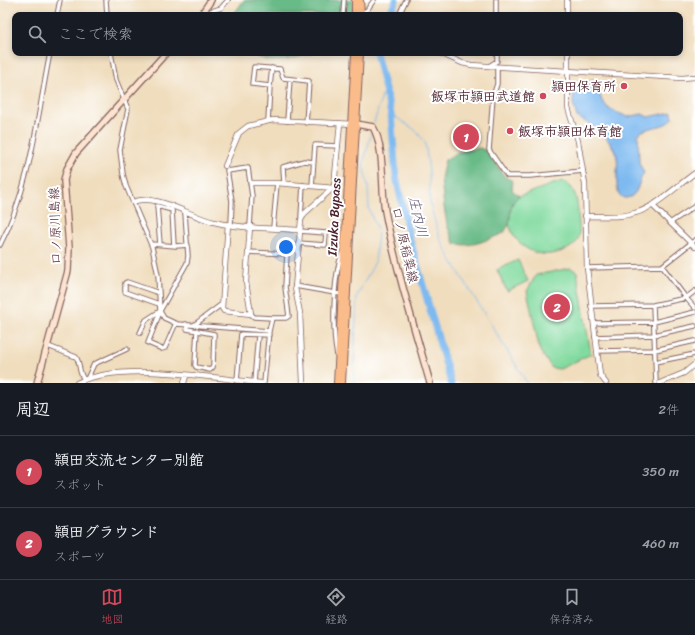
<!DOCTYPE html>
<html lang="ja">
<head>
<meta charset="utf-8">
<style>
	body { margin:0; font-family:Sriracha,"Klee One",sans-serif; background:#242831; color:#f1f3f6 }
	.you { position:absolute; left:286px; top:247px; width:14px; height:14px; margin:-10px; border:3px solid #fff; border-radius:50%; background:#1a73e8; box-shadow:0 0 0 6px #1a73e833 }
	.badge { display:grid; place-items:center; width:26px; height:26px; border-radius:50%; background:#d1495b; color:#fff; font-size:13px; font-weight:700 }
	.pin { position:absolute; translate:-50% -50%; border:2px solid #fff; box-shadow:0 1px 4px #0006 }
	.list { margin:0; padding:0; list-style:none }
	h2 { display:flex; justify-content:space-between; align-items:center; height:52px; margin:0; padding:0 16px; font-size:17px }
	h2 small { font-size:13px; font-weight:400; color:#9ea1a6 }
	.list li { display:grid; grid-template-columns:26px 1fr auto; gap:12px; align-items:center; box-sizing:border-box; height:72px; padding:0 16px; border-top:1px solid #363941 }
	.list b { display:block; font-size:15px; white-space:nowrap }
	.list p { margin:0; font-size:13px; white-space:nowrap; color:#9ea1a6 }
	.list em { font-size:13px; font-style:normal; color:#9ea1a6 }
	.icon { flex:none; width:22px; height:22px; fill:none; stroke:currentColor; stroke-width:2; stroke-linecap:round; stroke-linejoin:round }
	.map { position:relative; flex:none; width:695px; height:383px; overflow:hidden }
	.search { position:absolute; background:#171b24; box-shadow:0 2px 6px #0003; left:12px; right:12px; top:12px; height:44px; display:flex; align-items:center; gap:10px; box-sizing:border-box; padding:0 14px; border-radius:8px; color:#9ea1a6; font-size:15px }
	.sheet { height:196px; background:#171b24 }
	nav { display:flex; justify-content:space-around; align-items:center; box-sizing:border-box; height:56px; border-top:1px solid #363941; background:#171b24; font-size:11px; color:#9ea1a6 }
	nav a { display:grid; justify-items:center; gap:2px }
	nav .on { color:#d1495b }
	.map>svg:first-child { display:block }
</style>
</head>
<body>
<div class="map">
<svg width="695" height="383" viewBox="0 0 695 383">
	<rect width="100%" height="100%" fill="#fff"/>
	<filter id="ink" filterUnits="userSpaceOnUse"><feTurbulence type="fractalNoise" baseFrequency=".025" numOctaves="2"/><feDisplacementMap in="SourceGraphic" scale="8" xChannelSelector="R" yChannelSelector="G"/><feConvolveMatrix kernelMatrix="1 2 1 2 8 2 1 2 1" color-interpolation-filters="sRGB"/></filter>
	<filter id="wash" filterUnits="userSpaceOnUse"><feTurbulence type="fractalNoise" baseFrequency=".012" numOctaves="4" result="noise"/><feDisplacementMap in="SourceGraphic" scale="16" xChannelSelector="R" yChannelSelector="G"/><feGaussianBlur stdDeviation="0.9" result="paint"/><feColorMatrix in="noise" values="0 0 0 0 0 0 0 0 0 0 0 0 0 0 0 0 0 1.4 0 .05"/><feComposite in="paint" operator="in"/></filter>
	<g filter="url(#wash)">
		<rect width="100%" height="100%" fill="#f0ddbd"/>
		<path fill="#81da9f" stroke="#667c65" d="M562 181C575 185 577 199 578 211 578 218 580 228 579 235 578 243 572 247 565 250 522 270 491 215 519 196Z
			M518 260 528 281 507 291 497 270Z
			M571 268 577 272 591 354 560 369 552 368 540 351 527 291 536 275Z"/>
		<path fill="#68ba86" stroke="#596c58" d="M244 0H353V15H233Z
			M250 53H314C292 59 271 66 250 53Z
			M480 148 487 151 505 177 513 181 512 190 519 196C508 204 512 213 509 224 508 227 505 230 504 233 488 239 471 249 454 243L447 225 444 207 441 178 445 160 458 152Z"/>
		<path fill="#7ebaf0" stroke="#646c8e" d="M595 80 602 101 608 108 616 112 628 117 642 114 648 117 672 112 673 118C665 129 648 125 638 134L639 163 644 173C638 180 639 198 625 198 612 197 619 167 617 158 613 139 594 126 577 117L573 104 574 86Z"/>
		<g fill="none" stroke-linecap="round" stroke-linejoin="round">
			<path stroke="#7ebaf0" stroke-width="1" d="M391 114 415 130 425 142 429 171 430 204 440 239 452 261 527 383
				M374 123 385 86
				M372 131 363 164 368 187 369 209 377 230
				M354 367 357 296 375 262 378 233
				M354 371V383"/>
			<path stroke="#7ebaf0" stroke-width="7" d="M389 15 396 0
				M376 53 391 114 396 176 409 236 451 383"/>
		</g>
	</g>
	<g filter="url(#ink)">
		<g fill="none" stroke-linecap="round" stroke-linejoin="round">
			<g stroke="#84625e" stroke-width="5.5">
				<path id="minor" d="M106 0 107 15
					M496 0V15
					M361 13 367 10 374 0
					M202 14 221 8 228 0
					M57 15 60 0
					M343 15 344 0
					M399 15 406 0
					M111 53 116 80 128 109 120 150 123 174 126 186 152 247 158 275 160 311 164 318 177 324 269 331 264 383
					M489 66 497 61V53
					M497 67V84L493 96 489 150 507 176H530L583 171
					M270 86 272 68
					M268 121 270 86 252 84 254 67 280 69 283 78 309 81 306 123
					M287 121 290 79
					M227 170 232 201 231 224
					M227 171 248 168 252 196 250 226
					M284 183 283 167 304 161 314 162
					M312 186 315 145 338 146
					M301 217 303 185
					M670 223 695 206
					M273 228 277 183
					M298 243 325 245 326 233 299 231
					M151 244 176 246 188 245
					M160 244 157 206 172 210 174 246
					M0 245C31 186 37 118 50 53
					M248 252 287 254 285 287 289 316 286 318H272L269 331
					M662 266 695 240
					M587 268 662 266 686 298 653 305 591 306
					M295 286 341 294
					M695 291 686 298 695 308
					M159 293 127 282 125 283V292L159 304
					M653 305 656 383
					M160 312 148 343 162 349 165 348 176 323
					M251 314 254 317 272 318
					M594 323 654 322 695 312
					M186 324 187 329 214 334 213 367 210 370 196 367 195 365 197 330
					M194 325 222 304
					M140 333 146 320 160 311 187 263 188 256 185 213
					M595 337 654 335 695 326
					M48 346 76 357C81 364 78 373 84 379
					M597 351 655 350 695 341
					M337 355C332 331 333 277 342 254
					M655 362 695 354
					M88 377 94 364 127 349
					M237 381 241 334 269 335
					M254 382 258 335"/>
			</g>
			<g stroke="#84625e" stroke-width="6">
				<path id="tertiary" d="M567 0V15
					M440 53 462 63 471 65 682 78 695 77
					M568 53V108L578 141 585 184 587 268 600 375 606 383
					M225 166 239 133 248 126 273 120 354 124
					M251 183H277L334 188
					M133 202C155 192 191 217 214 222 241 229 272 228 299 230
					M652 205 695 247
					M585 216C601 216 619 218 635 213 655 208 678 185 695 173
					M228 224 222 308 224 311 251 314 246 282 250 226
					M77 383C121 361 211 378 261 383
					M184 383 186 376
					M303 383 300 313 295 288 301 220 305 213 334 187 340 123
					M660 383 684 373 695 364"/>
			</g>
			<g stroke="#84625e" stroke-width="8">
				<path id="secondary" d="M201 15 211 0
					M356 124 373 127C385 147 381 188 385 211 396 269 414 326 430 383
					M37 383 68 271 69 248 64 180 67 169 76 153 166 53"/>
			</g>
			<g stroke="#84625e" stroke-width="8">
				<path id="trunk" d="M355 0V15
					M360 0 361 15
					M337 383 355 53
					M342 383 360 53"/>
			</g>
			<use href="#minor" stroke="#fff" stroke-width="3.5"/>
			<use href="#tertiary" stroke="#fff" stroke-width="4.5"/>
			<use href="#secondary" stroke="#fde4d1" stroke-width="5.5"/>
			<use href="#trunk" stroke="#fabc8b" stroke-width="6"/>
		</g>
	</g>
	<g fill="#d1495b" stroke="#fff" stroke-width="1.5">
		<circle cx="624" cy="86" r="4"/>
		<circle cx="543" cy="96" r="4"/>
		<circle cx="510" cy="131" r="4"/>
	</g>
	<g text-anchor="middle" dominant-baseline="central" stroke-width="4" stroke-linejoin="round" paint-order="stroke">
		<g font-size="13" font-weight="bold" fill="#4a1f2b" stroke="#fff" text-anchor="end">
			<text x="616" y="86">頴田保育所</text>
			<text x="535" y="96">飯塚市頴田武道館</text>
			<text x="518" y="131" text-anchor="start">飯塚市頴田体育館</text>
		</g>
		<g font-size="13" fill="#4a1f2b" stroke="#fff">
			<text transform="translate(334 217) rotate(-87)">Iizuka Bypass</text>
			<text transform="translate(55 226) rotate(-92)">口ノ原川島線</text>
			<text transform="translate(405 245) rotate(77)">口ノ原稲築線</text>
		</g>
		<g font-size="14" font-style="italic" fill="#5c5570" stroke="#fff">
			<text transform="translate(418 217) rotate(77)">庄内川</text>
		</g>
	</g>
</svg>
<div class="you"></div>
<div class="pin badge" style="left:466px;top:137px">1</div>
<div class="pin badge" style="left:557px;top:307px">2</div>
<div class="search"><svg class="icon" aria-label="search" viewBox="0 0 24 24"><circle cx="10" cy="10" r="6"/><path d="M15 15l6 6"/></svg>ここで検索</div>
</div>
<section class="sheet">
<h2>周辺<small>2件</small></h2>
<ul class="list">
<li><span class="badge">1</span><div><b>頴田交流センター別館</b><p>スポット</p></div><em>350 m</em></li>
<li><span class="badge">2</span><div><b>頴田グラウンド</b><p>スポーツ</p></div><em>460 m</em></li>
</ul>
</section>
<nav>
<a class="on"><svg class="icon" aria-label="map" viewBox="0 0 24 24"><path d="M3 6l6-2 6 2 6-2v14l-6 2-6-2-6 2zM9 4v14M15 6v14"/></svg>地図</a>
<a><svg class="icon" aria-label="directions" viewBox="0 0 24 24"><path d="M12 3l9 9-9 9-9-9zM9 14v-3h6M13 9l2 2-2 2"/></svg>経路</a>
<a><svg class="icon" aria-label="saved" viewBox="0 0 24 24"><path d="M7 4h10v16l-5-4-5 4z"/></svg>保存済み</a>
</nav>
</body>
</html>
